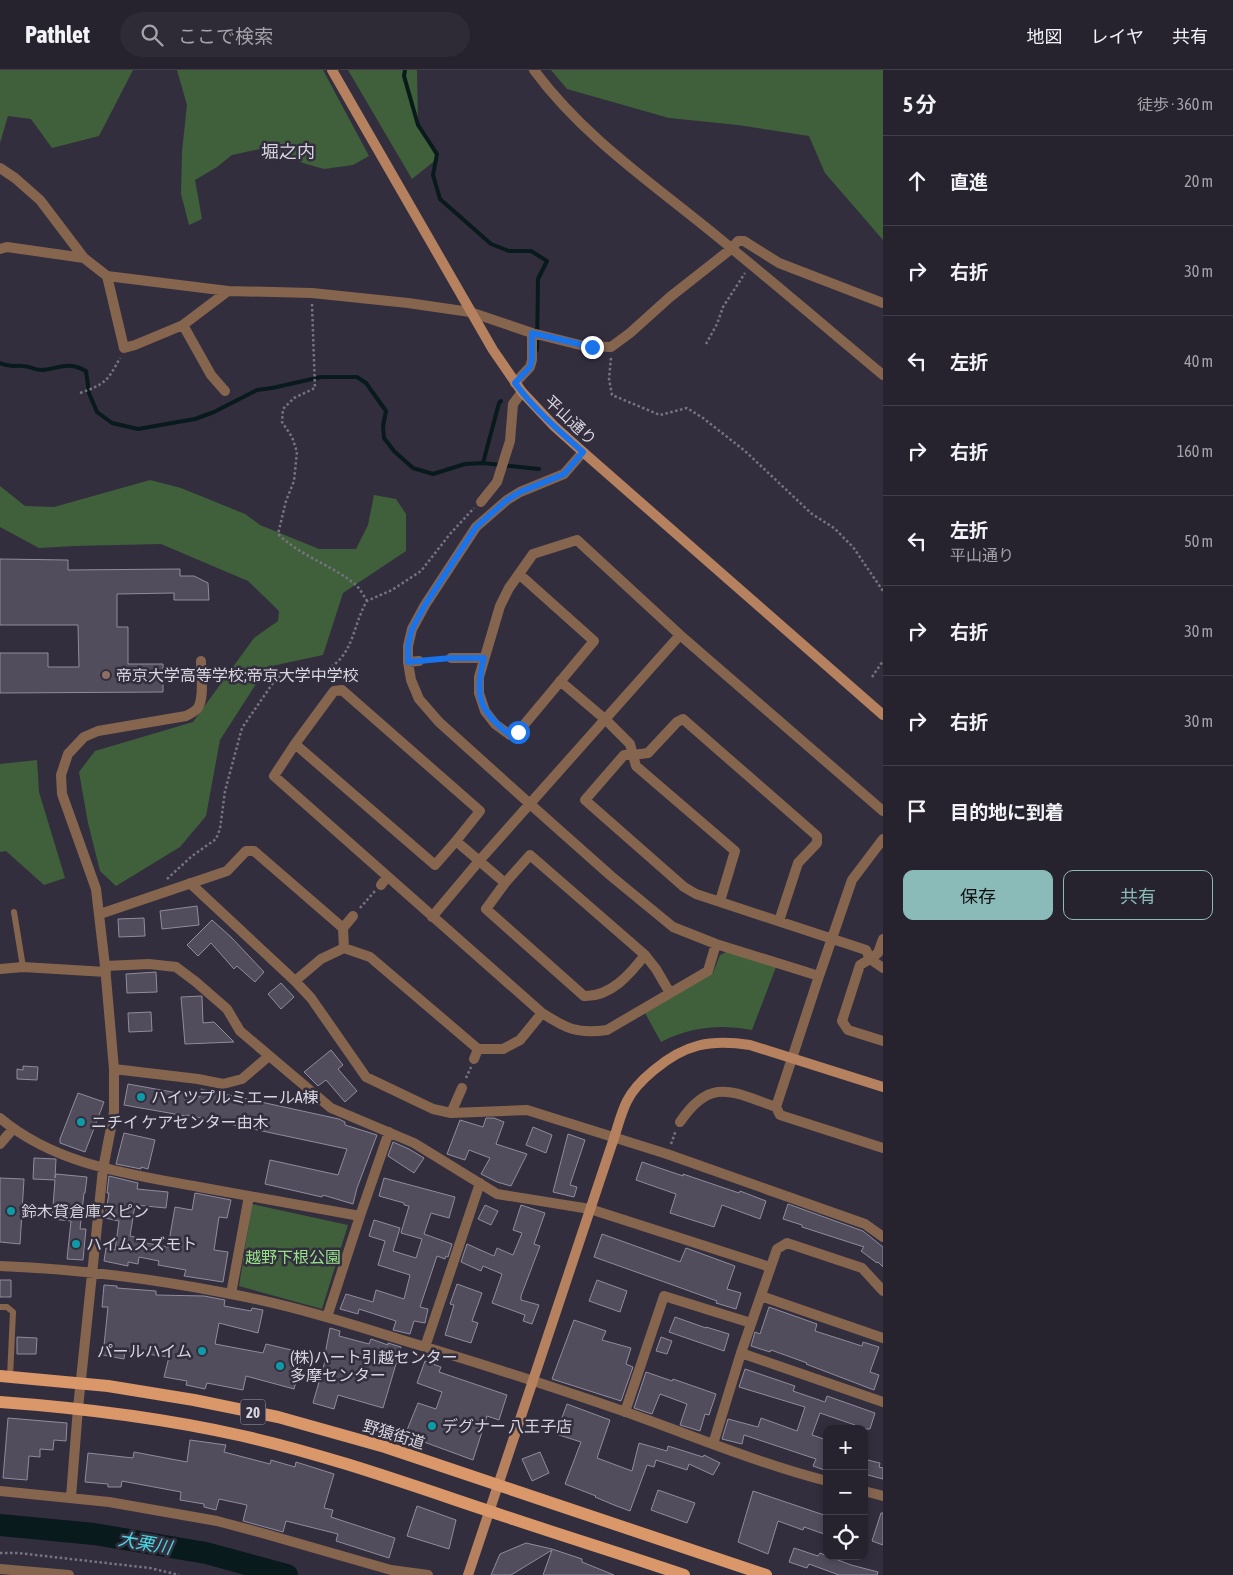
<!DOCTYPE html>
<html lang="ja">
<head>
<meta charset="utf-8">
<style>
	body { margin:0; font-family:"Asap Condensed","Noto Sans JP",sans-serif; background:#2e2a36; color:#f1f3f6 }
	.controls { position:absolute; right:15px; bottom:15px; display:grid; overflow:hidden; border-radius:10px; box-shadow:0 2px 8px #0003 }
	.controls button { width:45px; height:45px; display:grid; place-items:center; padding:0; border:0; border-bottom:1px solid #423f4a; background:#26222e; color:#f1f3f6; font:25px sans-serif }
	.stop { position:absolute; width:15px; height:15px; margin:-11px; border:4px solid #1a73e8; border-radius:50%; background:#fff }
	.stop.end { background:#1a73e8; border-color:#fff; box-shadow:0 1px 5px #0008 }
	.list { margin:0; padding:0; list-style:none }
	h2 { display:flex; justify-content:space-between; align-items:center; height:65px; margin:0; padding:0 20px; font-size:21px }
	h2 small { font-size:16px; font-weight:400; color:#a4a4aa }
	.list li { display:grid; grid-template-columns:32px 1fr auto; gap:15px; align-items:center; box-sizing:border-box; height:90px; padding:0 20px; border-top:1px solid #423f4a }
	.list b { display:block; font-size:19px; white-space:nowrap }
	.list p { margin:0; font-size:16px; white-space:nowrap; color:#a4a4aa }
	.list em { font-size:16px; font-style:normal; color:#a4a4aa }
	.actions { display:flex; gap:10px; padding:15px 20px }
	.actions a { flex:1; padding:11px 0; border:1px solid #8bbbb9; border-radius:10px; text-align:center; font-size:18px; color:#8bbbb9 }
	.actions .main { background:#8bbbb9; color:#111 }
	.icon { flex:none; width:28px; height:28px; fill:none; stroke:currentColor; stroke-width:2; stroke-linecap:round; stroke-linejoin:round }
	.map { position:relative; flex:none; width:883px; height:1505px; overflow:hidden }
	header { display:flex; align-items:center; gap:30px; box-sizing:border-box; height:70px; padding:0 25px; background:#26222e; border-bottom:1px solid #423f4a }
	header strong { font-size:24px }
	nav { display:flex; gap:28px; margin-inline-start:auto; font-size:18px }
	.search { width:350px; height:45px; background:#2e2a36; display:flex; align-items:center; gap:12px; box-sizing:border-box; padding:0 18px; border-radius:28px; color:#a4a4aa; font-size:19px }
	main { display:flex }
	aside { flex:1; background:#26222e }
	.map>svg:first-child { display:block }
</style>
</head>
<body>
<header>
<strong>Pathlet</strong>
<div class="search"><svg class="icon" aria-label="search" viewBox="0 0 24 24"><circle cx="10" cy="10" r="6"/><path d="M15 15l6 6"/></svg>ここで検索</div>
<nav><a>地図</a><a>レイヤ</a><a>共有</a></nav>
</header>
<main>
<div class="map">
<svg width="883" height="1505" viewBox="0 0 883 1505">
	<rect width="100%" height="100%" fill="#332e3d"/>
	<path fill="#3f603a" d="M0 0H133L99 66 52 78 31 49 8 46 0 73Z
		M177 0H323L369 86 353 95 324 99 303 93 269 77 232 85 217 97 195 110 202 149 189 155 181 124 182 81 187 35Z
		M348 0H417L418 55 437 89 412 109Z
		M551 0H883V170L825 103 809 66 738 55 669 48 567 19Z
		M150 410 181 418 245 444 260 455 319 479H356L368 455 374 425 396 429 406 444V481L343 523 323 585 267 597 220 670 206 746 180 777 116 816 100 801 88 753 79 702 95 681 193 652 254 568 278 551 279 541 248 511 161 474 74 476 39 478 0 457V416L25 436 54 437Z
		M37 690 39 722 65 808 44 815 6 781 0 782V694Z
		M728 881 776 897 752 960C719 954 691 957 661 972L645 943 713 903 720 885Z
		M252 1134 348 1155 322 1239 239 1216Z"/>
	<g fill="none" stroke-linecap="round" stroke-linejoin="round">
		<path stroke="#091a1c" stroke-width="4" d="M405 0 404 6 418 55 437 84 433 105 440 129 491 174 509 181H531L547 191 538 209 537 280
			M0 293C10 298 13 295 23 296 30 296 36 301 43 300 61 298 68 291 86 301L89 323 97 342 112 353 138 359 195 349 214 342 257 320 272 318 321 307H357L366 313 386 341 383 356 384 368 394 381 413 398 433 404 465 394 483 393 539 399
			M483 393 499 333 501 331"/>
		<path stroke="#091a1c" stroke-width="22" d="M0 1455 94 1464 206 1483 287 1505"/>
	</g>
	<path fill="#514d5d" stroke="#908c9d" d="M0 489 68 490V500L180 499V506H194L208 513 209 530H174V523L117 524V557H128V594H163V622L0 623V583H48V597H79L78 555H0Z
		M197 836 199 855 162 859 160 841Z
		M144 848 145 866 119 867 118 849Z
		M212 850 231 867 264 902 255 912 237 896 234 899 211 873 198 886 187 875Z
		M156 902 157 922 127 923 126 904Z
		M281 913 294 927 281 939 268 924Z
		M202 926 203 953 214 952 234 972 185 974 181 927Z
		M151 942 152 961 129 962 128 943Z
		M331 980 343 995 338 999 357 1021 345 1032 326 1010 318 1016 304 1002Z
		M23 996 38 997 37 1010 17 1009V999L23 1000Z
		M128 1014 200 1027 201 1019 339 1049 345 1052V1055L377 1065 357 1118 353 1134 323 1125 322 1127 265 1114 270 1090 338 1105 347 1079 187 1045 186 1046 124 1035Z
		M78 1023 104 1032 85 1082 60 1073V1069Z
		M486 1048H494L504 1052 496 1074 527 1084 511 1116 497 1112 481 1104 490 1088 469 1080 465 1090 447 1084 460 1050 483 1057Z
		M533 1057 552 1065 546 1083 526 1075Z
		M124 1063 155 1070 148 1099 141 1097V1099L116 1094Z
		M568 1064 585 1070 570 1115 577 1117 574 1127 553 1122Z
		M393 1072 409 1079 424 1088 414 1103 388 1086Z
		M34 1088 56 1089 55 1108 56 1104 87 1107 85 1123H84L80 1159H86L83 1190 67 1189 71 1151 52 1149 55 1110 33 1109Z
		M642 1092 683 1106V1104L739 1123 740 1121 766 1131 760 1149 722 1135 714 1157 670 1143 676 1124 636 1110Z
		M109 1106 138 1113 137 1119 168 1122 166 1138 135 1135 130 1166 147 1170 146 1173 168 1177 175 1137 192 1140 195 1123 231 1130 227 1148 219 1147 214 1180 228 1182 223 1212 184 1206 186 1200 158 1195 159 1191 139 1187 138 1194 128 1192V1196L104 1191 106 1178 115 1180 119 1151 105 1148 109 1123H107Z
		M0 1108 24 1109 20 1174 0 1172Z
		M384 1108 455 1127 449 1148 431 1143 424 1164 452 1174 448 1187 446 1186 445 1189 437 1186 420 1237 428 1239 425 1253 414 1251 410 1264 393 1260 396 1251 359 1239 358 1244 340 1239 346 1224 373 1232 376 1220 404 1229 410 1205 378 1195 385 1171 369 1166 374 1150 400 1158 393 1181 416 1188 422 1169 401 1163 409 1136 404 1135V1133L379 1126Z
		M788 1134 863 1161 883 1177V1197L878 1192 877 1193 861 1181 864 1177 802 1157V1155L783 1149Z
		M485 1135 498 1141 491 1155 478 1149Z
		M521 1135 545 1143 534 1174 540 1176 521 1226V1230L539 1235 532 1254 523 1251 525 1245 492 1233 502 1204 483 1196 481 1201 461 1192 467 1174 494 1186 497 1178 513 1185 522 1163 513 1160Z
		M602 1164 680 1192 686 1178 735 1196 727 1219 741 1223 736 1239 716 1233 717 1231 670 1214 594 1187Z
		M0 1210H11V1227H0Z
		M597 1210 627 1221 620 1242 589 1231Z
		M457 1214 482 1223 472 1251 478 1253 471 1273 445 1265 454 1235 450 1234Z
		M104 1215 117 1216V1218L156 1221V1225L204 1226 225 1230 224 1236 251 1241 252 1238 263 1240 258 1263 219 1253 215 1274 263 1283 266 1274 304 1283 294 1319 246 1306 243 1320 207 1313 205 1319 186 1315 187 1311 164 1307 169 1287 125 1281 124 1289 103 1285 108 1237H102Z
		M769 1237 817 1254 815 1261 862 1276 863 1272 879 1277 870 1302 879 1305 874 1320 806 1294 807 1293 771 1280 770 1282 751 1276 755 1262 760 1264Z
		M675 1247 706 1258V1257L729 1264 724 1281 669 1262Z
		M574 1250 606 1261 602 1270 631 1278 626 1294 633 1297 621 1331 552 1309Z
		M330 1258 340 1261 339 1266 369 1274 371 1269 388 1275V1273L401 1277 383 1338 338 1325 334 1339 313 1333 327 1284H325Z
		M17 1267 37 1268 36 1284H17Z
		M661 1267 672 1271 667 1284 656 1281Z
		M425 1291 441 1297 439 1302 507 1325 499 1350 487 1346 473 1390 405 1365 418 1333 436 1339 442 1322 417 1313Z
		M745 1299 795 1316 793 1321 825 1332 827 1326 875 1343 870 1359H854L855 1355 820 1343 812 1365 827 1370V1401L813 1396 816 1389 744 1365 742 1374 722 1369 728 1349 758 1357 761 1348 797 1361 805 1337 739 1317Z
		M646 1302 672 1311 673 1309 716 1324 709 1345 705 1344 700 1361 680 1355 687 1334 660 1324 652 1344 634 1338Z
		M567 1334 610 1350 597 1388 632 1401 639 1373 667 1381 668 1376 703 1387 704 1385 720 1393 713 1405 689 1394 687 1400 656 1390 654 1397 647 1395 630 1441 614 1435 595 1427 596 1426 565 1414 581 1372 556 1364Z
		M8 1348 67 1353 66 1371 54 1370 53 1380 40 1379V1387L29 1386 27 1410 3 1408Z
		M190 1370 226 1375 224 1382 270 1394 271 1390 295 1397 296 1392 334 1404 324 1438 333 1440 331 1447 395 1468 389 1488 336 1471 338 1464 286 1451 283 1462 243 1451 247 1435 219 1429 216 1440 204 1437V1434L180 1430 181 1422 122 1411 121 1417H108V1414L85 1412 88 1383 133 1388 134 1382 187 1392Z
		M540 1382 549 1403 532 1411 522 1389Z
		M864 1389 880 1393 879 1397 883 1398V1409L864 1404Z
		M658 1420 695 1433 687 1453 651 1440Z
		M753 1421 827 1446V1465L804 1457 803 1460 778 1451 768 1484 738 1472Z
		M417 1436 456 1450 449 1479 407 1466Z
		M881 1443H883V1475L872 1471Z
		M526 1473 552 1479 582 1489V1492L614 1505H543L552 1480 511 1505H491L500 1484Z
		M794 1478 818 1486 820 1483 851 1495 878 1502 877 1505H839L809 1494 807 1498 789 1492Z"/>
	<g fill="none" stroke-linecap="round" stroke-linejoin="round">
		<path stroke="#777380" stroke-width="2.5" stroke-dasharray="2.5 2.5" stroke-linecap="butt" d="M312 234 315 318 294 328 283 339 282 352 292 367 297 382 294 411 286 431 278 464C300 486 332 495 356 515 360 519 364 526 367 531
			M706 274 717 254 723 237 745 203
			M611 288 609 309 612 325 660 345 687 338 703 348 745 381 812 444 834 458 853 477 883 521
			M80 323C105 314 107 312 120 288
			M428 590 442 589
			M872 607 883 591
			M167 809 192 786 216 769 220 759 225 721 242 658 275 610C291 593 318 610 336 593 354 578 355 550 367 531L392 520 421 501 450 464 474 438
			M360 838 375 821
			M466 1008 471 997
			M671 1074 676 1060
			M0 1483H18L150 1498 179 1505"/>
		<path stroke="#86654f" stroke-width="6" d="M14 842 23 897
			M0 1237H7L13 1242 10 1307"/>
		<path stroke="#86654f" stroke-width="10" d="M534 0C584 68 655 115 719 168 774 213 828 259 883 305
			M0 98 15 108 40 130 84 188 107 206 228 221 312 223 408 233 470 242 532 263 584 276 611 277 630 263 670 227 731 179 738 171H744L779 193 883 233
			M0 179 7 177 84 188
			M107 206 124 278 135 275 183 255 228 221
			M183 255 211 305 225 321
			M515 313 530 297 532 290V263
			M583 382 564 404 520 422 507 430 476 457 425 535 412 559 408 576V592L411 610 419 629 439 652 530 734 611 806 673 857 716 874 819 906 776 1037 780 1045 883 1078
			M481 432 497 412 510 371 513 334 522 322
			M519 504 594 571 518 662 510 665 495 654 485 641 479 623V607L500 536 509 518 533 484 577 470 680 565 883 741
			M451 588H484
			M408 592 419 591
			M560 611 606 650 630 674 633 685H624L585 730 684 817 696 824 866 880 870 889 860 895 842 951 848 960 883 971
			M342 620 480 741 456 771 435 795 295 674 334 621Z
			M295 674 274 706 542 943C567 959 577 964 607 960L708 901 716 874
			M456 771 505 813
			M190 813 295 911 311 928 366 1007 433 1039 451 1043 527 1040 667 1084 865 1154 883 1167
			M381 815 387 807
			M720 831 735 781 636 696 633 685 648 683 677 652 683 649 817 766V773L798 793 779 851
			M100 844 227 801 246 781H254L343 858 344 878
			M432 847 479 791 680 565
			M343 858 353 846
			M883 869 878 883 870 889 883 898
			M645 885 530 785 505 813 486 839 584 926C611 927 630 904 645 885L656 899 670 923
			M105 896 149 894 176 897 196 912 227 939 240 961 331 1038 414 1073 497 1124 590 1139 770 1197
			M0 899 23 897 106 902
			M819 906 852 810 883 769
			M295 911 321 889 344 878 370 887 478 979H503L520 970 542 943
			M474 989 478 979
			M114 999 198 1009 223 1014 242 1009 269 986
			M451 1043 462 1018
			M0 1048C56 1095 129 1104 199 1117 252 1127 306 1136 360 1146
			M680 1052C711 1006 732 1022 776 1037
			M0 1074 13 1059
			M0 1196C77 1199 155 1209 231 1224 289 1235 345 1252 402 1270 476 1292 550 1316 623 1341 691 1365 757 1393 827 1411
			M231 1224 249 1126
			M761 1226 883 1268
			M327 1247 360 1146 389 1062
			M425 1277 480 1113
			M741 1283 883 1332
			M625 1342 664 1226 751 1253
			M713 1374 741 1283 777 1179 787 1173 862 1198 883 1221
			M0 1421 109 1432 217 1451 262 1463 391 1500 428 1505
			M864 1421 883 1426
			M71 1427 78 1338 103 1099 114 1042V999L105 896 96 819 62 724 61 705 68 684 84 667 98 661 186 646C190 644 194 642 197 639 205 630 201 603 201 591
			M0 1499 69 1505"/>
		<path stroke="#b5815f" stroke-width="10" d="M332 0 493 280 522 322 554 356 583 382 883 645
			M468 1505 614 1068C618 1056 621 1043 627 1031 633 1019 643 1009 654 1000 685 974 710 969 750 975L883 1017"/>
		<path stroke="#d9976a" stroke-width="12" d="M0 1306 108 1316 194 1330 278 1347 385 1377 766 1505
			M0 1332C82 1338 163 1348 243 1366 327 1385 408 1414 489 1441 554 1463 619 1483 684 1505"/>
	</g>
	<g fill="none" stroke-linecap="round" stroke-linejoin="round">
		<path stroke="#1a73e8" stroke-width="6" d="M518 662 510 665C479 641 474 626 484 588H451L408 592V576L412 559 425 535 476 457 507 430 520 422 564 404 583 382C559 361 534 339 515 313L530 297 532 290V263L592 277"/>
	</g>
	<circle fill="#8d6e63" stroke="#332e3d" stroke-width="2" cx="106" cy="605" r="5"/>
	<g fill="#0f9aa8" stroke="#332e3d" stroke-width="2">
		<circle cx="141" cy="1027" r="5"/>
		<circle cx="81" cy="1052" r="5"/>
		<circle cx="11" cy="1141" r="5"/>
		<circle cx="76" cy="1174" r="5"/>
		<circle cx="202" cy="1281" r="5"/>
		<circle cx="280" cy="1296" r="5"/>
		<circle cx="432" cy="1356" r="5"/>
	</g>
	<g text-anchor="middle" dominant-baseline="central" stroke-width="5" stroke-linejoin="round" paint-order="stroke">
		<rect fill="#332e3d" stroke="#a6a3ae" stroke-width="1" x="240.5" y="1329.5" width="25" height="25" rx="4"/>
		<g font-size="15" font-weight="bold" fill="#d7d5de">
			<text x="253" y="1342">20</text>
		</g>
		<g font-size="16" fill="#d7d5de" stroke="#332e3d">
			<text transform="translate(571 350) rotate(43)">平山通り</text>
			<text transform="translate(394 1364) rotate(17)">野猿街道</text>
		</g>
		<g font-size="16" fill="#d7d5de" stroke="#332e3d" text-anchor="start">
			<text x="116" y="605">帝京大学高等学校;帝京大学中学校</text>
			<text x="151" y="1027">ハイツプルミエールA棟</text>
			<text x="91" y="1052">ニチイ ケアセンター由木</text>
			<text x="21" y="1141">鈴木貸倉庫スピン</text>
			<text x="86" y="1174">ハイムスズモト</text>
			<text x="192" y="1281" text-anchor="end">パールハイム</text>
			<text x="290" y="1287">(株)ハート引越センター<tspan x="290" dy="18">多摩センター</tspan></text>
			<text x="442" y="1356">デグナー 八王子店</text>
		</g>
		<g font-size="16" fill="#95e588" stroke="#332e3d">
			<text x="293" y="1187">越野下根公園</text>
		</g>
		<g font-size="18" fill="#d7d5de" stroke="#332e3d">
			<text x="288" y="81">堀之内</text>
		</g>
		<g font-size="18" font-style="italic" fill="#48d4e1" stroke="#332e3d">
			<text transform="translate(145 1473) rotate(10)">大栗川</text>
		</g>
	</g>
</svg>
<div class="controls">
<button>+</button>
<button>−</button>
<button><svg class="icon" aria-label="locate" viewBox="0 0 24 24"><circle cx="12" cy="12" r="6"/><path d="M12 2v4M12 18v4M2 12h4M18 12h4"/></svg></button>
</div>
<div class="stop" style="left:518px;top:662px"></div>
<div class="stop end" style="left:592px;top:277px"></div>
</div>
<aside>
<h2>5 分<small>徒歩 · 360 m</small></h2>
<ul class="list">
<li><svg class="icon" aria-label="ahead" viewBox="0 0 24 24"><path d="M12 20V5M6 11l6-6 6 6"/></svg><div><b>直進</b></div><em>20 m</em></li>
<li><svg class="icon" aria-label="right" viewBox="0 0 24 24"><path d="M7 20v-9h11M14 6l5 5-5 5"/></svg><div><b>右折</b></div><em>30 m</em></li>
<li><svg class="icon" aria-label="left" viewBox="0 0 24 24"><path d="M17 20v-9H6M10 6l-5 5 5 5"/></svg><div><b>左折</b></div><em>40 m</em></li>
<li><svg class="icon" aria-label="right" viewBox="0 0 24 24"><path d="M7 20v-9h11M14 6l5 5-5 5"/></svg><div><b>右折</b></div><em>160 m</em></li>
<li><svg class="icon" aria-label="left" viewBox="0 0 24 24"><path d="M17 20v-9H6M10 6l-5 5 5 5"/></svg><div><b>左折</b><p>平山通り</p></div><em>50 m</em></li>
<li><svg class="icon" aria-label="right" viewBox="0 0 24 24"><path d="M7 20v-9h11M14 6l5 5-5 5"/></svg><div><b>右折</b></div><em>30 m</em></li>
<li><svg class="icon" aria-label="right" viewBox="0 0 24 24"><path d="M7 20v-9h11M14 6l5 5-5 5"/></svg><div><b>右折</b></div><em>30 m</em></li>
<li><svg class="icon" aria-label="arrive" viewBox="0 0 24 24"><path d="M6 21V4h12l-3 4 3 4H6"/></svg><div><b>目的地に到着</b></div></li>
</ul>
<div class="actions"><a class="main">保存</a><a>共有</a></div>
</aside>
</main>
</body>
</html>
